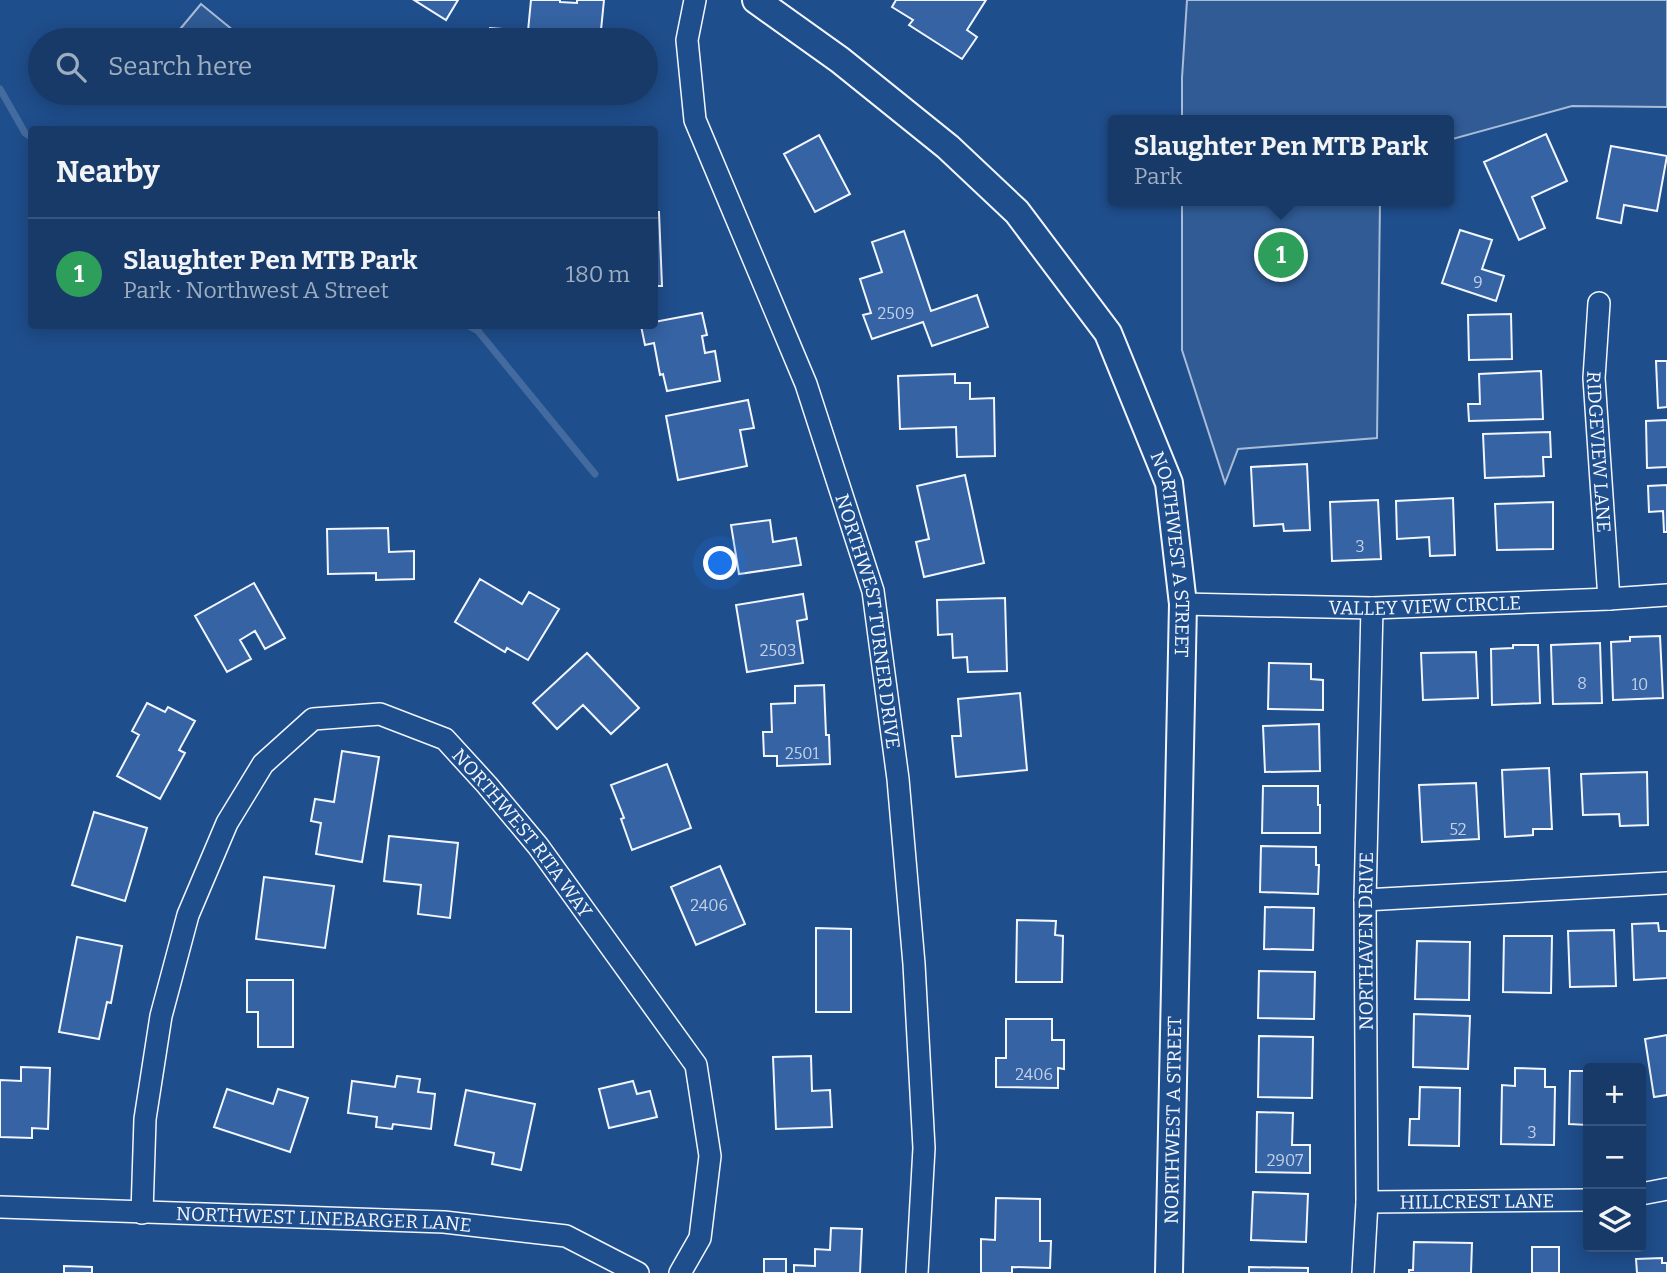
<!DOCTYPE html>
<html lang="en">
<head>
<meta charset="utf-8">
<style>
	body { margin:0; font-family:Bitter,serif; background:#20416f; color:#f1f3f6 }
	.controls { position:absolute; right:21px; bottom:21px; display:grid; overflow:hidden; border-radius:7px; box-shadow:0 4px 18px #0003 }
	.controls button { width:63px; height:63px; display:grid; place-items:center; padding:0; border:0; border-bottom:2px solid #36547d; background:#173a69; color:#f1f3f6; font:35px sans-serif }
	.you { position:absolute; left:721px; top:564px; width:24px; height:24px; margin:-18px; border:5px solid #fff; border-radius:50%; background:#1a73e8; box-shadow:0 0 0 10px #1a73e833 }
	.badge { display:grid; place-items:center; width:46px; height:46px; border-radius:50%; background:#ffb74d; color:#fff; font-size:23px; font-weight:700 }
	.pin { position:absolute; translate:-50% -50%; border:4px solid #fff; box-shadow:0 2px 7px #0006 }
	.popup { position:absolute; left:1108px; top:115px; width:346px; height:91px; box-sizing:border-box; display:grid; place-content:center; border-radius:7px; background:#173a69; filter:drop-shadow(0 2px 5px #0005); font-size:23px; white-space:nowrap; color:#9eadc0 }
	.popup b { font-size:26px; color:#f1f3f6 }
	.popup::after { content:''; position:absolute; left:50%; top:100%; margin-left:-14px; border:14px solid transparent; border-top-color:#173a69 }
	.list { margin:0; padding:0; list-style:none }
	h2 { display:flex; justify-content:space-between; align-items:center; height:91px; margin:0; padding:0 28px; font-size:30px }
	h2 small { font-size:23px; font-weight:400; color:#9eadc0 }
	.list li { display:grid; grid-template-columns:46px 1fr auto; gap:21px; align-items:center; box-sizing:border-box; height:112px; padding:0 28px; border-top:2px solid #36547d }
	.list b { display:block; font-size:26px; white-space:nowrap }
	.list p { margin:0; font-size:23px; white-space:nowrap; color:#9eadc0 }
	.list em { font-size:23px; font-style:normal; color:#9eadc0 }
	.icon { flex:none; width:38px; height:38px; fill:none; stroke:currentColor; stroke-width:2; stroke-linecap:round; stroke-linejoin:round }
	.map { position:relative; flex:none; width:1667px; height:1273px; overflow:hidden }
	.search { position:absolute; background:#173a69; box-shadow:0 4px 18px #0003; left:28px; top:28px; width:630px; height:77px; display:flex; align-items:center; gap:18px; box-sizing:border-box; padding:0 24px; border-radius:38px; color:#9eadc0; font-size:26px }
	.panel { position:absolute; background:#173a69; box-shadow:0 4px 18px #0003; left:28px; top:126px; width:630px; height:203px; border-radius:7px }
	.map>svg:first-child { display:block }
</style>
</head>
<body>
<div class="map">
<svg width="1667" height="1273" viewBox="0 0 1667 1273">
	<rect width="100%" height="100%" fill="#1f4e8c"/>
	<path fill="#305b95" stroke="#a8bbd7" stroke-width="2" d="M1187 0H1667V107L1572 106 1449 140V120H1182V78Z
		M201 4 245 40H183L176 34Z
		M1182 201H1380L1377 438 1238 449 1225 483 1182 350Z"/>
	<g fill="none" stroke-linecap="round" stroke-linejoin="round">
		<path stroke="#446ba0" stroke-width="7" d="M0 89 25 133 32 138
			M469 326 478 331 595 474"/>
	</g>
	<path fill="#3563a3" stroke="#f2f6ff" stroke-width="2" d="M414 0H458L446 20Z
		M531 0H560V2L577 3V0H604L600 40H489L490 28 528 31Z
		M896 0H986L967 30 977 37 962 59 909 25 913 20 892 7Z
		M1546 134 1567 181 1532 197 1545 228 1519 240 1484 162Z
		M819 135 850 194 815 212 784 154Z
		M1611 146 1667 156 1657 211 1624 205 1621 223 1597 218Z
		M654 212H659L662 286H654Z
		M1460 230 1492 240 1482 269 1504 276 1496 301 1442 283Z
		M904 231 931 311 977 295 988 327 932 346 923 322 872 339 863 315 871 313 860 279 882 272 872 242Z
		M702 313 707 335 702 336 705 353 715 351 720 381 667 391 663 374 660 375 654 343 645 345 641 326H654V322Z
		M1511 314 1512 359 1469 360 1468 315Z
		M1656 361H1667V407L1658 408Z
		M1541 371 1543 419 1469 421 1468 404H1480L1479 374Z
		M955 374V383H970V399L994 398 995 456 957 457 956 427 900 429 898 376Z
		M748 400 754 428 740 430 747 466 678 480 666 416Z
		M1667 420V467L1647 468 1646 421Z
		M1550 432 1551 457H1543L1544 476 1485 478 1483 434Z
		M1307 464 1310 530 1284 531 1283 524 1254 526 1251 467Z
		M965 475 984 563 924 577 916 542 929 539 917 486Z
		M1667 485V532H1664L1663 511 1649 512 1648 486Z
		M1453 498 1455 555 1430 556 1429 537 1397 539 1396 501Z
		M1378 500 1381 559 1332 561 1330 502Z
		M1553 502V549L1497 550 1495 504Z
		M770 520 773 542 796 538 801 565 739 574 731 525Z
		M388 528 389 552 414 551V579L376 580V573L328 574 327 529Z
		M480 579 522 604 529 592 559 609 528 660 507 648 505 652 455 622Z
		M254 583 285 638 265 649 255 631 240 640 251 659 227 672 195 616Z
		M803 594 807 619 797 621 803 663 747 672 736 605Z
		M1005 598 1007 671 968 672 967 657 953 658 952 634 938 635 937 600Z
		M1660 636 1663 698 1613 700 1611 642 1630 641V637Z
		M1600 643 1602 703 1553 704 1551 645Z
		M1513 645H1538L1540 703 1492 705 1491 649 1513 648Z
		M1476 652 1478 698 1423 700 1421 653Z
		M587 653 639 708 611 734 583 705 557 729 533 703Z
		M1269 663 1311 664V679L1323 680V710L1268 709Z
		M824 685 826 735H829L830 764 777 766V756H764L763 732H772L771 704 795 703V686Z
		M1020 693 1027 770 956 777 952 736H961L958 699Z
		M147 703 165 712 168 707 195 721 179 750 185 753 160 799 117 776 139 735 132 731Z
		M1319 724 1320 771 1265 772 1263 726Z
		M342 751 379 757 362 862 316 854 321 823 311 821 315 799 334 802Z
		M667 764 691 828 632 850 621 819 624 818 611 785Z
		M1549 768 1552 829H1533V835L1505 837 1502 770Z
		M1647 772 1648 825 1620 826 1619 814 1583 815 1581 774Z
		M1476 783 1479 839 1422 842 1419 785Z
		M1263 786H1318V805H1320V833H1262Z
		M94 812 147 828 125 901 72 885Z
		M389 836 458 843 450 918 418 914 421 885 384 881Z
		M1261 846 1316 847V865H1319L1318 894 1260 892Z
		M720 866 745 924 696 945 671 887Z
		M264 877 334 886 325 948 256 939Z
		M1265 907 1314 908 1313 950 1264 949Z
		M1017 920 1056 921 1055 935 1063 936 1062 982H1016Z
		M1658 923 1659 931H1667V978L1634 980 1632 924Z
		M816 928 851 929V1012H816Z
		M1614 930 1616 986 1570 987 1568 931Z
		M1504 936H1552L1551 993 1503 992Z
		M77 937 122 946 111 1003 107 1002 99 1039 59 1032Z
		M1417 941 1470 942 1469 1000 1415 999Z
		M1259 971 1315 972 1314 1019 1258 1018Z
		M247 980H293V1047H258V1012H247Z
		M1414 1014 1470 1016 1468 1069 1413 1067Z
		M1006 1019H1052V1040H1064V1069L1058 1068V1088L996 1087V1058H1006Z
		M1667 1035V1095L1654 1097 1645 1039Z
		M1259 1036 1313 1037 1312 1098 1258 1097Z
		M811 1056 812 1091 830 1090 832 1127 776 1129 773 1057Z
		M21 1067 50 1068 48 1129 32 1128V1138L0 1137V1080L21 1081Z
		M1515 1068 1545 1069V1087H1555L1554 1145 1501 1144 1502 1085 1515 1086Z
		M1570 1071H1588V1125L1569 1124Z
		M397 1076 420 1079 418 1092 435 1094 431 1129 393 1124 392 1129 376 1127 377 1117 348 1113 352 1081 395 1087Z
		M633 1081 637 1094 650 1091 657 1117 609 1128 599 1089Z
		M1420 1087 1460 1088 1459 1146 1409 1145 1410 1119H1419Z
		M227 1089 273 1104 278 1089 308 1098 290 1152 214 1127Z
		M466 1090 535 1104 521 1170 492 1164 494 1153 455 1145Z
		M1257 1112 1293 1113 1292 1145H1310V1173L1256 1172Z
		M1253 1192 1308 1194 1306 1242 1251 1240Z
		M996 1198 1040 1199V1241H1051L1050 1268 1012 1267V1273H981V1239L995 1240Z
		M831 1228 862 1229 860 1273H794V1265L815 1266V1249L830 1250Z
		M1414 1242 1472 1243 1471 1273H1409V1270H1413Z
		M1532 1247H1559V1273H1532Z
		M1662 1258V1263H1667V1273H1637L1636 1259Z
		M764 1259H786V1273H764Z
		M64 1266 92 1267V1273H64Z
		M1249 1267 1308 1268V1273H1249Z"/>
	<g fill="none" stroke-linecap="round" stroke-linejoin="round">
		<g stroke="#f2f6ff" stroke-width="24">
			<g id="minor">
				<path id="s1" d="M695 0 687 40 695 120 806 384 873 591 898 779 914 964 924 1148 917 1273"/>
				<path id="s2" d="M1599 303 1594 378 1609 599"/>
				<path id="s3" d="M1183 604 1372 608 1609 599 1667 595"/>
				<path d="M1365 900 1667 883"/>
				<path d="M1641 1194 1667 1189"/>
				<path id="s4" d="M1367 1202 1588 1200"/>
				<path id="s5" d="M0 1207 444 1222 566 1236 638 1273"/>
				<path id="s6" d="M142 1213 145 1119 161 1016 188 915 227 823 263 764 313 719 380 714 445 739 487 785 538 846 696 1065 710 1156 700 1238 680 1273"/>
				<path id="s7" d="M1363 1273 1367 1202 1365 900 1372 608"/>
			</g>
		</g>
		<g stroke="#f2f6ff" stroke-width="30">
			<g id="tertiary">
				<path id="s8" d="M756 0 840 60 948 147 1017 212 1108 333 1169 483 1183 604 1169 1273"/>
			</g>
		</g>
		<use href="#minor" stroke="#1f4e8c" stroke-width="21"/>
		<use href="#tertiary" stroke="#1f4e8c" stroke-width="26"/>
	</g>
	<g text-anchor="middle" dominant-baseline="central" stroke-width="5" stroke-linejoin="round" paint-order="stroke">
		<g font-size="16" fill="#c3d1e8">
			<text x="1478" y="282">9</text>
			<text x="896" y="313">2509</text>
			<text x="1360" y="546">3</text>
			<text x="778" y="650">2503</text>
			<text x="1582" y="683">8</text>
			<text x="1640" y="684">10</text>
			<text x="802" y="753">2501</text>
			<text x="1458" y="829">52</text>
			<text x="709" y="905">2406</text>
			<text x="1034" y="1074">2406</text>
			<text x="1532" y="1132">3</text>
			<text x="1285" y="1160">2907</text>
		</g>
		<g font-size="19" fill="#f2f6ff" stroke="#1f4e8c">
			<text stroke="none"><textPath href="#s2" startOffset="149">RIDGEVIEW LANE</textPath></text>
			<text stroke="none"><textPath href="#s8" startOffset="721">NORTHWEST A STREET</textPath></text>
			<text stroke="none"><textPath href="#s3" startOffset="242">VALLEY VIEW CIRCLE</textPath></text>
			<text stroke="none"><textPath href="#s1" startOffset="654">NORTHWEST TURNER DRIVE</textPath></text>
			<text stroke="none"><textPath href="#s6" startOffset="798">NORTHWEST RITA WAY</textPath></text>
			<text stroke="none"><textPath href="#s7" startOffset="332">NORTHAVEN DRIVE</textPath></text>
			<text transform="translate(1173 1120) rotate(-89)">NORTHWEST A STREET</text>
			<text stroke="none"><textPath href="#s4" startOffset="110">HILLCREST LANE</textPath></text>
			<text stroke="none"><textPath href="#s5" startOffset="324">NORTHWEST LINEBARGER LANE</textPath></text>
		</g>
	</g>
</svg>
<div class="controls">
<button>+</button>
<button>−</button>
<button><svg class="icon" aria-label="layers" viewBox="0 0 24 24"><path d="M12 4l9 5-9 5-9-5zM3 14l9 5 9-5"/></svg></button>
</div>
<div class="you"></div>
<div class="pin badge" style="left:1281px;top:255px;background:#2e9e5b">1</div>
<div class="popup"><b>Slaughter Pen MTB Park</b>Park</div>
<div class="search"><svg class="icon" aria-label="search" viewBox="0 0 24 24"><circle cx="10" cy="10" r="6"/><path d="M15 15l6 6"/></svg>Search here</div>
<section class="panel">
<h2>Nearby<small></small></h2>
<ul class="list">
<li><span class="badge" style="background:#2e9e5b">1</span><div><b>Slaughter Pen MTB Park</b><p>Park · Northwest A Street</p></div><em>180 m</em></li>
</ul>
</section>
</div>
</body>
</html>
